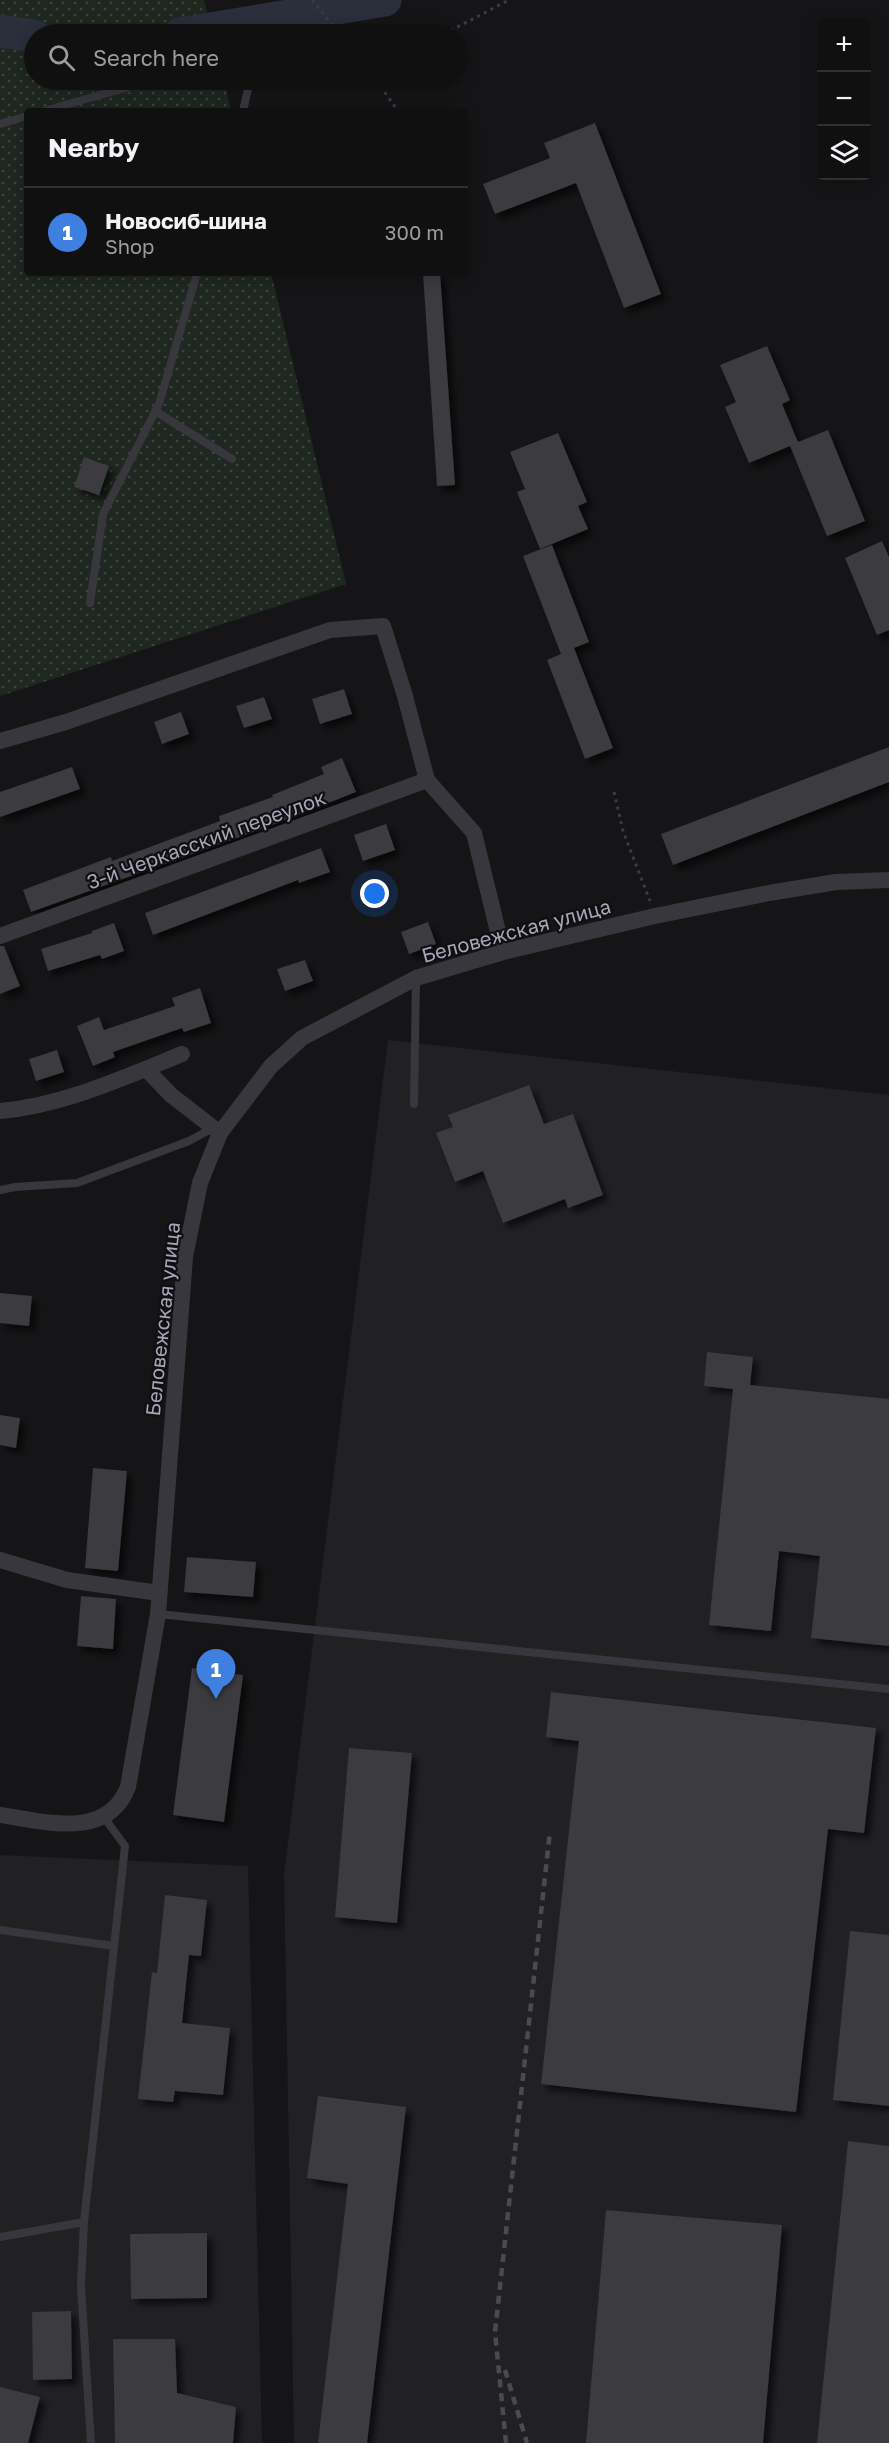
<!DOCTYPE html>
<html lang="en">
<head>
<meta charset="utf-8">
<style>
	body { margin:0; font-family:"Golos Text",sans-serif; background:#1e1e1f; color:#f1f3f6 }
	.controls { position:absolute; right:18px; top:18px; display:grid; overflow:hidden; border-radius:6px; box-shadow:0 3px 15px #0003 }
	.controls button { width:54px; height:54px; display:grid; place-items:center; padding:0; border:0; border-bottom:2px solid #303031; background:#101011; color:#f1f3f6; font:30px sans-serif }
	.you { position:absolute; left:375px; top:894px; width:21px; height:21px; margin:-15px; border:4px solid #fff; border-radius:50%; background:#1a73e8; box-shadow:0 0 0 9px #1a73e833 }
	.badge { display:grid; place-items:center; width:39px; height:39px; border-radius:50%; background:#db2777; color:#fff; font-size:20px; font-weight:700 }
	.pin { position:absolute; translate:-50% -50px; filter:drop-shadow(0 2px 3px #0008) }
	.pin::after { content:''; position:absolute; top:32px; width:21px; height:18px; background:inherit; clip-path:polygon(0 0,100% 0,50% 100%) }
	.list { margin:0; padding:0; list-style:none }
	h2 { display:flex; justify-content:space-between; align-items:center; height:78px; margin:0; padding:0 24px; font-size:26px }
	h2 small { font-size:20px; font-weight:400; color:#9c9d9f }
	.list li { display:grid; grid-template-columns:39px 1fr auto; gap:18px; align-items:center; box-sizing:border-box; height:90px; padding:0 24px; border-top:2px solid #303031 }
	.list b { display:block; font-size:22px; white-space:nowrap }
	.list p { margin:0; font-size:20px; white-space:nowrap; color:#9c9d9f }
	.list em { font-size:20px; font-style:normal; color:#9c9d9f }
	.icon { flex:none; width:33px; height:33px; fill:none; stroke:currentColor; stroke-width:2; stroke-linecap:round; stroke-linejoin:round }
	.map { position:relative; flex:none; width:889px; height:2443px; overflow:hidden }
	.search { position:absolute; background:#101011; box-shadow:0 3px 15px #0003; left:24px; top:24px; width:444px; height:66px; display:flex; align-items:center; gap:15px; box-sizing:border-box; padding:0 21px; border-radius:33px; color:#9c9d9f; font-size:22px }
	.panel { position:absolute; background:#101011; box-shadow:0 3px 15px #0003; left:24px; top:108px; width:444px; height:168px; border-radius:6px }
	.map>svg:first-child { display:block }
</style>
</head>
<body>
<div class="map">
<svg width="889" height="2443" viewBox="0 0 889 2443">
	<defs>
		<pattern id="grass-dots" width="8" height="8" patternUnits="userSpaceOnUse" patternTransform="scale(1.5)"><rect width="8" height="8" fill="#1f2721"/><path d="M2 2h.1M6 6h.1" fill="none" stroke="#3d443f" stroke-width="1.8" stroke-linecap="round"/></pattern>
		<filter id="shadow"><feDropShadow dx="5.5" dy="5.5" stdDeviation="3" flood-color="#0009"/></filter>
	</defs>
	<rect width="100%" height="100%" fill="#151517"/>
	<path fill="#212124" d="M388 1040 889 1095V2443H294L284 1874Z
		M0 1855 248 1866 262 2443H0Z"/>
	<path fill="url(#grass-dots)" d="M0 0H204L213 34H34V80H224L231 111H27V273H271L346 584 0 696Z"/>
	<g fill="none" stroke-linecap="round" stroke-linejoin="round">
		<path stroke="#2a2f3b" stroke-width="33" d="M0 31 34 36
			M180 34 385 0"/>
	</g>
	<path fill="#3a3a3f" filter="url(#shadow)" d="M595 123 661 294 624 308 576 183 495 214 483 184 550 158 544 143Z
		M423 273H440L455 485 437 486Z
		M767 346 790 400 782 404 798 442 828 430 865 521 827 536 790 446 749 463 725 407 736 402 720 365Z
		M558 433 587 502 578 506 588 529 540 549 517 492 525 489 510 452Z
		M84 457 109 466 99 495 74 487Z
		M882 541 889 557V630L877 635 845 558Z
		M552 545 589 642 574 648 613 748 585 759 547 660 561 654 523 556Z
		M344 689 352 714 320 724 312 699Z
		M264 697 272 719 244 728 236 706Z
		M181 712 189 734 162 744 154 722Z
		M889 747V782L673 865 661 834Z
		M342 758 356 792 267 827 31 912 23 890 111 857 112 861 220 821 219 816 273 797 272 795 324 774 321 767Z
		M72 767 80 789 0 817V792Z
		M386 824 395 850 363 861 354 835Z
		M321 848 330 872 299 883 298 880 153 935 145 913Z
		M428 922 436 944 409 954 401 932Z
		M114 923 124 951 102 959 100 955 48 971 41 949 92 933V931Z
		M0 946H4L20 986 0 994Z
		M305 960 313 981 285 991 277 969Z
		M200 988 211 1023 184 1032 182 1028 113 1052 115 1057 93 1066 77 1026 99 1017 104 1030 175 1006 172 998Z
		M57 1050 64 1072 36 1081 29 1059Z
		M529 1085 544 1124 573 1114 603 1195 568 1208 565 1199 503 1223 483 1171 455 1182 436 1133 453 1127 448 1115Z
		M0 1293 32 1296 29 1326 0 1323Z
		M707 1352 753 1357 750 1385 889 1399V1646L811 1638 820 1556 779 1551 771 1631 709 1625 733 1389 704 1386Z
		M0 1415 20 1418 16 1448 0 1445Z
		M93 1468 127 1471 118 1571 85 1568Z
		M187 1557 256 1562 253 1597 184 1592Z
		M81 1596 116 1599 113 1649 77 1646Z
		M192 1668 243 1675 224 1822 173 1815Z
		M551 1692 876 1728 864 1833 828 1829 796 2112 541 2084 579 1741 546 1737Z
		M349 1748 412 1753 397 1923 335 1917Z
		M165 1895 207 1900 201 1956 189 1955 182 2023 230 2028 223 2095 175 2091 173 2102 138 2099 152 1972 157 1973Z
		M850 1931 889 1935V2106L833 2100Z
		M318 2096 406 2107 367 2443H318L348 2184 307 2178Z
		M848 2141 889 2146V2443H817Z
		M606 2210 782 2225 763 2443H586Z
		M207 2233V2298L131 2299 130 2234Z
		M71 2311 72 2379 33 2380 32 2312Z
		M113 2339H175L177 2393 236 2407 233 2443H115Z
		M0 2387 40 2397 28 2443H0Z"/>
	<g fill="none" stroke-linecap="round" stroke-linejoin="round">
		<path stroke="#3b3c43" stroke-width="3" stroke-dasharray="3 4.5" stroke-linecap="butt" d="M312 0 340 34
			M444 34 509 0
			M376 80 398 111
			M407 90 410 80
			M614 792 623 831 650 901"/>
		<path stroke="#38373e" stroke-width="8" d="M44 111 153 80
			M243 111 250 80
			M0 124 27 116
			M155 411 232 459
			M90 603 103 514 159 404 197 273
			M414 1104 416 978
			M0 1190 15 1187 77 1183 189 1141 211 1129
			M158 1614 889 1689
			M0 1930 114 1946
			M0 2237 84 2222
			M91 2443 81 2286 84 2222 125 1846 103 1816"/>
		<path stroke="#38373e" stroke-width="16" d="M0 741 66 722 330 630 383 626 405 696 427 780 474 833 503 952
			M0 936 427 780
			M146 1069 171 1095 220 1133
			M0 1111C64 1105 123 1078 182 1054
			M0 1560 67 1580 159 1593
			M0 1815C44 1821 107 1841 128 1787L158 1614 185 1257 200 1183 220 1133 271 1066 302 1038 416 978 503 952 655 916 769 893 836 882 889 880"/>
		<path stroke="#4a4a53" stroke-width="4.5" stroke-dasharray="8 6" stroke-linecap="butt" d="M505 2370 527 2443
			M506 2443 495 2332 550 1831"/>
	</g>
	<g text-anchor="middle" dominant-baseline="central" stroke-width="4.5" stroke-linejoin="round" paint-order="stroke">
		<g font-size="20" fill="#a6a7b8" stroke="#101012">
			<text transform="translate(206 839) rotate(-20)">3-й Черкасский переулок</text>
			<text transform="translate(516 930) rotate(-15)">Беловежская улица</text>
			<text transform="translate(162 1319) rotate(-84)">Беловежская улица</text>
		</g>
	</g>
</svg>
<div class="controls">
<button>+</button>
<button>−</button>
<button><svg class="icon" aria-label="layers" viewBox="0 0 24 24"><path d="M12 4l9 5-9 5-9-5zM3 14l9 5 9-5"/></svg></button>
</div>
<div class="you"></div>
<div class="pin badge" style="left:216px;top:1699px;background:#3f7fe0">1</div>
<div class="search"><svg class="icon" aria-label="search" viewBox="0 0 24 24"><circle cx="10" cy="10" r="6"/><path d="M15 15l6 6"/></svg>Search here</div>
<section class="panel">
<h2>Nearby<small></small></h2>
<ul class="list">
<li><span class="badge" style="background:#3f7fe0">1</span><div><b>Новосиб-шина</b><p>Shop</p></div><em>300 m</em></li>
</ul>
</section>
</div>
</body>
</html>
